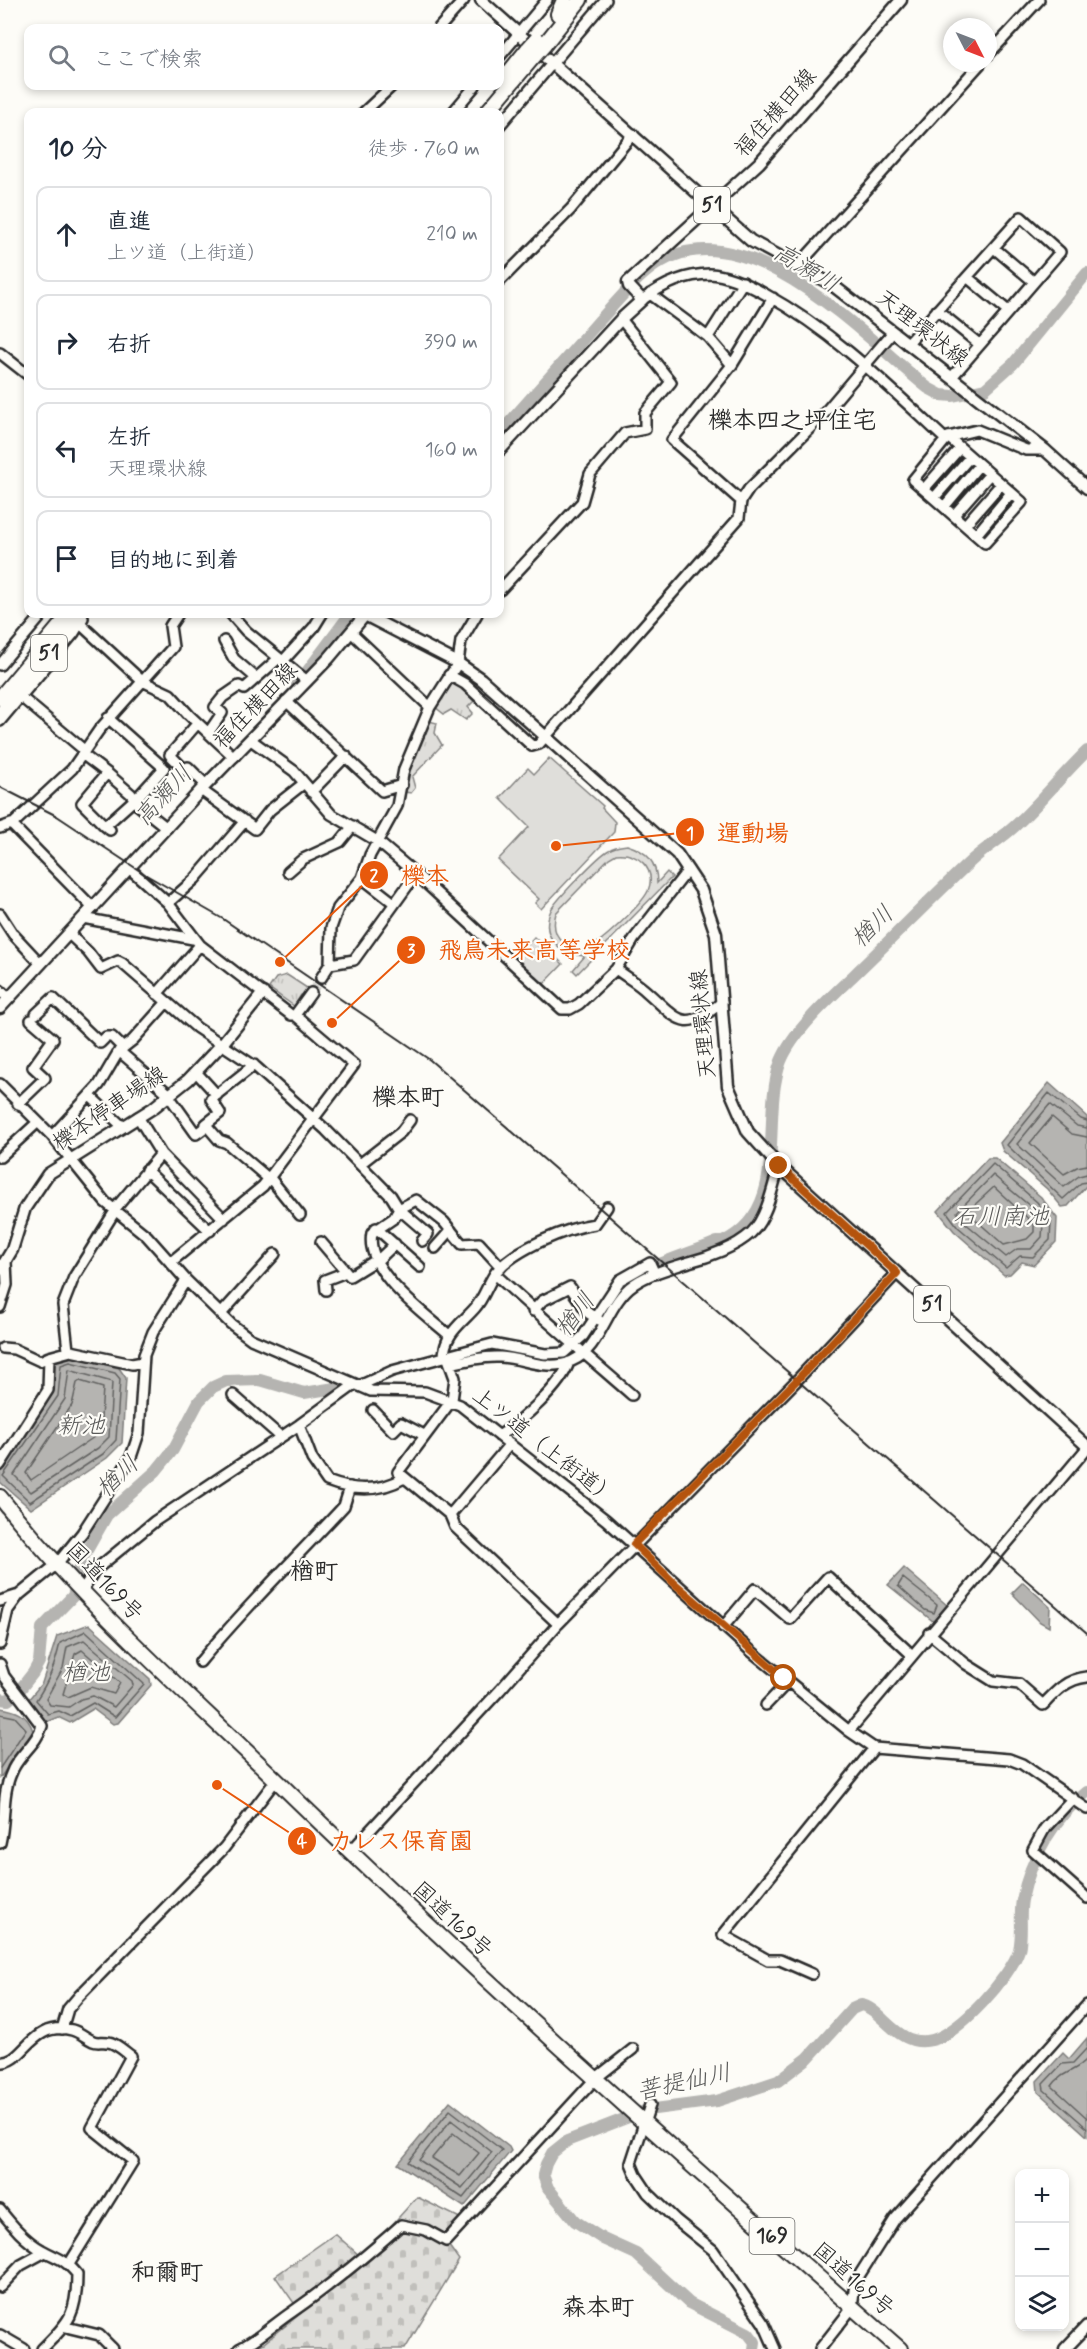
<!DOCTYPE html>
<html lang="ja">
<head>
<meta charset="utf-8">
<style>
	body { margin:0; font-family:Mynerve,"Klee One",sans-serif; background:#f6f6f7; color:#1f2937 }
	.controls { position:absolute; right:18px; bottom:18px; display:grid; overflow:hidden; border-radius:12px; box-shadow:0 3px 9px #0003 }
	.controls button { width:54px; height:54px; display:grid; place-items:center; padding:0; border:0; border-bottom:2px solid #e0e1e3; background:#fff; color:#1f2937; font:30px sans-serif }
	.compass { position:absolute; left:943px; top:18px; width:54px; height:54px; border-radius:50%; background:#fff; box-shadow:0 3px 9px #0003; rotate:132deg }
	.stop { position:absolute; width:18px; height:18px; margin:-14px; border:4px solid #b45309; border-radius:50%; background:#fff }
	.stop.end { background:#b45309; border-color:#fff; box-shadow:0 2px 6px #0008 }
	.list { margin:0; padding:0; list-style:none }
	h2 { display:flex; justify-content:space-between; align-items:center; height:78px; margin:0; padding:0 24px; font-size:26px }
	h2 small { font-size:20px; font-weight:400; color:#747a83 }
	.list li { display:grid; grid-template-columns:39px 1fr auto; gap:18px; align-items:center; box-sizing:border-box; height:96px; margin:0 12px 12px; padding:0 12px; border:2px solid #e0e1e3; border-radius:12px }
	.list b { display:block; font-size:22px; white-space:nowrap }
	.list p { margin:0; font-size:20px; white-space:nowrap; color:#747a83 }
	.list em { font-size:20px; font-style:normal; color:#747a83 }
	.icon { flex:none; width:33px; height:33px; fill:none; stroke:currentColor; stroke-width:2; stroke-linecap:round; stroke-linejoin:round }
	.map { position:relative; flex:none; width:1087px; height:2349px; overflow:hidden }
	.search { position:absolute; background:#fff; box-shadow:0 3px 9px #0003; left:24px; top:24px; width:480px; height:66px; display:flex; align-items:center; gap:15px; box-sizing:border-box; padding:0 21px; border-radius:12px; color:#747a83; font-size:22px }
	.panel { position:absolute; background:#fff; box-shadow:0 3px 9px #0003; left:24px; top:108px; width:480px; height:510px; border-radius:12px }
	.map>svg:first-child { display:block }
</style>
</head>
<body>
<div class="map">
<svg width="1087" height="2349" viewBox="0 0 1087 2349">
	<defs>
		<pattern id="grass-tufts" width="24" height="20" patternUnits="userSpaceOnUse" patternTransform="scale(1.5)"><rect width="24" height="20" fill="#dfdeda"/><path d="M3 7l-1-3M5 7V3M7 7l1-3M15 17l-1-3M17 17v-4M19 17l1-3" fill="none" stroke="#c0bfbb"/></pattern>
		<pattern id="cemetery-stones" width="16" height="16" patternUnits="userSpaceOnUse" patternTransform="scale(1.5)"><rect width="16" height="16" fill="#dfdeda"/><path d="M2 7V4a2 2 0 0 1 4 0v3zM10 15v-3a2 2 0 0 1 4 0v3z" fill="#c0bfbb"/></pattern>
	</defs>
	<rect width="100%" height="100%" fill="#fdfcf7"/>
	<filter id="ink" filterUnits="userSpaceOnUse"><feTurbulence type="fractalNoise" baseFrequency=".0167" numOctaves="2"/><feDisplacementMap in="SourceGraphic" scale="12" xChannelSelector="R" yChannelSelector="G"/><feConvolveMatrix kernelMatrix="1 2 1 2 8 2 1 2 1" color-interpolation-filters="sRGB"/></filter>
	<g filter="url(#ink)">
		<path fill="url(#grass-tufts)" stroke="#858482" stroke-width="1.5" d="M454 679 477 698 468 707 473 713 466 720 451 710 444 714 435 707 448 680Z
			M429 721 437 723 435 733 442 745 412 777 415 788 411 793 405 792 403 779Z
			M287 975 310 990 305 996 301 995 294 1006 269 988 276 978Z"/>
		<path fill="url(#cemetery-stones)" stroke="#858482" stroke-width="1.5" d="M417 2197 470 2223 449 2246 459 2260 405 2349H251L264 2343 301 2313 275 2276 335 2234 359 2255 380 2238Z"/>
		<path fill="#dfdeda" stroke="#858482" stroke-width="1.5" fill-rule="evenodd" d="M549 758 603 806 602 808 615 822 614 832 541 909 535 903 539 899 498 860 529 827 500 798 528 768 534 774Z
			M627 845C646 851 657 861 657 883L667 872 672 877 577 974 573 970 585 956C561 955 539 937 551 910 555 901 599 855 609 850 615 846 620 846 627 845ZM616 854C637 852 657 868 648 891 642 904 598 947 584 950 577 951 569 947 563 942 554 935 553 924 556 913L609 858Z
			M534 937 563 964 541 987 513 960Z"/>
		<path fill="#b5b4b1" stroke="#7e7d7b" stroke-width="1.5" d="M1049 1083 1087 1117V1185L1068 1206 1062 1207 1047 1189 1003 1151 1000 1143Z
			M988 1158H995L1041 1197 1057 1218 1056 1242 1034 1265 1022 1262 1010 1274 1004 1275 954 1231 938 1211Z
			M69 1356 119 1368 126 1378 122 1443 107 1458 31 1509 0 1482V1472L53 1393 54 1360Z
			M904 1568 948 1606 934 1622 888 1585Z
			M1023 1582 1050 1607 1049 1627 1040 1622 1012 1593Z
			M89 1624 150 1679 151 1685 118 1723 113 1724 93 1709 70 1723 58 1717 46 1722 28 1700 42 1683 57 1636Z
			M0 1708C15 1710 28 1714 33 1731L0 1778Z
			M1087 2038V2136L1038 2092 1037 2081 1063 2053 1069 2059Z
			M450 2101 509 2147 511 2151 464 2207 398 2164Z"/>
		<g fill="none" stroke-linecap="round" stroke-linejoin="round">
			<path stroke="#626261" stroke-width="1.5" d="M1087 1121 1081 1119 1049 1093 1007 1145 1063 1199 1081 1183 1087 1182
				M1087 1128 1077 1126 1050 1104 1017 1144 1064 1187 1079 1176 1087 1174
				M1087 1137 1072 1134 1052 1117 1030 1143 1064 1174 1077 1167 1087 1165
				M993 1164 1037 1202 1051 1221 1050 1240 1033 1257 1020 1256 1006 1268 958 1227 947 1212Z
				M993 1175 1031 1207 1043 1223 1042 1237 1031 1249H1017L1006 1257 964 1222 957 1212Z
				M994 1187 1034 1224V1232L1027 1239 1004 1245 969 1214V1210Z
				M70 1362 115 1373 120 1379 116 1440 103 1454 30 1502 3 1476 58 1396 61 1365Z
				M69 1370 112 1382 109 1437 98 1448 31 1492 14 1475 65 1399Z
				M80 1381 103 1388 100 1433 31 1480 26 1473 72 1405 77 1383Z
				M903 1578 937 1605 934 1613 925 1610 898 1586Z
				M86 1631 144 1684 115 1717 93 1703 70 1716 59 1711 48 1714 36 1700C49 1681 55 1665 60 1643Z
				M84 1640 132 1681 133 1685 114 1707 93 1696 81 1699 69 1707 50 1705 46 1699 63 1668 67 1647Z
				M82 1650 120 1683 114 1694 91 1687 68 1697 63 1694 75 1654Z
				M0 1714 15 1717 26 1729 0 1768
				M1087 2048 1073 2063 1062 2064 1043 2084 1044 2090 1087 2128
				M1087 2059C1076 2072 1062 2071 1052 2086L1087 2118
				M450 2110 502 2150 463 2198 408 2162Z
				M451 2120 492 2152 462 2188 419 2160Z
				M453 2133 479 2153 460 2176 432 2158Z"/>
			<path stroke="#b5b4b1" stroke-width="12" d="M500 433C533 396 566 359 599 321 617 302 634 279 657 264 746 207 865 338 928 388L941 395 953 396 985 389 1013 364 1087 273
				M297 685 350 614
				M474 1353C487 1349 500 1348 514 1351 534 1355 551 1365 572 1356 595 1345 605 1301 626 1283 647 1265 690 1254 717 1242H723C793 1208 759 1120 781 1061 793 1031 831 997 854 975 894 937 932 897 972 860 985 848 1001 839 1015 826 1040 803 1062 775 1087 751
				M0 1699 8 1700 18 1692 33 1673 39 1662 42 1628 73 1596 82 1559 107 1515 156 1471 173 1450 199 1401 213 1387 226 1381 260 1380 304 1393 341 1387H360
				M754 2349 755 2342 748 2333 689 2303 636 2254 603 2239 575 2221 548 2188 543 2175 546 2164 552 2153 567 2141 647 2110 717 2101 778 2081 808 2058 852 2009 861 2005C882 2008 897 2049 932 2040 959 2034 1011 1976 1019 1950 1023 1933 1019 1916 1022 1900 1030 1859 1054 1817 1087 1792"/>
			<path stroke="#d3d2ce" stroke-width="9" stroke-dasharray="9 4.5" stroke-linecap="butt" d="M311 993 321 978"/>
			<g stroke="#2b2b2b" stroke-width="14">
				<path id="minor" d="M439 28 464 0
					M988 55 1039 0
					M500 56 547 0
					M364 112 392 86
					M453 112 475 86
					M500 125 606 0
					M994 248 1033 281
					M797 267 981 63
					M967 277 1008 311
					M500 281 571 209 633 134
					M650 294 708 337 732 365
					M642 300C662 285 684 274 710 274 729 275 749 285 765 294 834 332 887 385 944 438L977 430 1026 450H1045
					M937 310 979 344
					M708 337 743 282
					M907 344 1021 217 1060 252 952 377
					M0 353 28 375
					M948 437 1022 502 985 543 913 480Z
					M924 489 960 448
					M934 498 970 457
					M741 501 672 440 732 365 773 298
					M944 507 979 465
					M954 515 990 474
					M965 525 1001 484
					M976 535 1011 493
					M500 590 582 502 590 474 625 433 645 429V413L671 382 621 319
					M231 614 246 631 307 681
					M76 620 142 681 170 694 189 715 234 757
					M351 632 430 707
					M224 641 234 659 255 677
					M283 661 314 627 322 614
					M0 665 43 614
					M449 675 465 684 532 746 539 744 739 518 741 501 749 489 822 416 893 332
					M21 697 84 750
					M286 701 382 791 402 785
					M108 718 164 768 135 800
					M0 721 74 633 83 618
					M197 724 170 755 185 770 188 767 206 785
					M209 732 222 713 215 707 223 697 239 686 244 689 279 658
					M251 740 294 771 331 814 377 841 416 874 562 1009H570L579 1004 616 969 634 939 688 870
					M82 754 107 773 131 794 138 805 167 828
					M201 790 255 829 270 810 303 784
					M311 792 346 756
					M11 824 93 908
					M105 826 82 803 107 773
					M0 828 14 823 72 769 99 730 173 647 170 626 178 614
					M110 830 105 826 135 799
					M130 869 168 903 200 945 291 1015H295L311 993
					M288 872 303 859 340 842 353 826
					M362 878 394 903
					M168 903 195 879 245 821
					M0 914 13 934 40 963
					M83 918 193 939
					M69 934 88 952 101 969 118 961 122 963 197 1028 256 1067 326 1130 391 1196 399 1209 428 1234 422 1241
					M330 964 354 960 416 874
					M616 969C626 977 638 983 647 992 678 1019 683 1035 722 1002
					M321 978 330 964 331 928 338 908 362 878 370 855 397 806 404 769 430 707 458 663 461 641 477 614
					M0 990 8 998
					M157 994 200 945
					M36 1014 53 998 100 1043 106 1037H112L123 1048
					M119 1051 170 1095
					M196 1072 217 1095
					M0 1084 52 1136 105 1202 147 1236 186 1280 231 1324 251 1339 371 1391 425 1392 460 1405 606 1520 751 1651 849 1731 874 1748 1009 1759 1022 1764 1087 1809
					M90 1096 123 1127
					M169 1096 196 1134 207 1126 219 1140 227 1143 269 1179
					M18 1104 45 1078 33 1067 53 1039 31 1020
					M138 1117 161 1154 224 1219
					M207 1126 206 1124 220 1113 211 1099 254 1065
					M52 1136 99 1085 119 1051 133 1040 167 1002
					M0 1157 38 1122
					M360 1164 401 1132 410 1120
					M146 1170 210 1231
					M270 1178 300 1215
					M114 1210 161 1154
					M376 1228 420 1267
					M321 1242 350 1276 376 1260
					M435 1248 451 1230
					M377 1261 395 1244
					M171 1262 263 1186 354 1065 295 1015
					M495 1274C540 1316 586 1355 632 1395
					M326 1290 325 1280 346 1272
					M0 1307 7 1285 6 1261
					M533 1311 542 1301 570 1287 588 1313 599 1320
					M221 1314 275 1254
					M449 1335C424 1313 364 1271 372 1233L394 1218 399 1209 416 1200 444 1222 462 1244 479 1243 501 1267
					M3 1348 14 1349 40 1361 49 1357
					M68 1350 63 1305 74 1277 115 1211
					M447 1356 492 1344 545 1354 564 1353 583 1336 620 1280 650 1263 655 1274
					M450 1364C466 1360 483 1356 500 1357 524 1358 548 1372 572 1361 602 1348 606 1303 634 1284 650 1273 671 1268 689 1262 709 1257 736 1247 751 1233 767 1218 773 1186 779 1165
					M359 1386 392 1371 444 1357
					M233 1395 281 1437
					M373 1410 393 1431 401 1423 424 1435
					M299 1425 312 1459 327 1481C353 1491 380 1492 404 1478
					M499 1436C521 1421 561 1387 569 1362
					M0 1465 48 1390 49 1357 71 1351 132 1364 143 1362
					M450 1515 510 1444
					M82 1591 94 1571 155 1521 299 1425 354 1385
					M0 1601 19 1595
					M558 1624 455 1527 450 1515 398 1472 452 1400 455 1378 447 1356 444 1357C444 1334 461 1324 475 1308 484 1298 488 1283 496 1272 515 1249 566 1228 595 1224L607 1207
					M723 1627 755 1589 790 1619 828 1577 911 1654
					M929 1633 966 1664 993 1681 1019 1684 1043 1705C1056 1691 1067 1679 1087 1677
					M0 1644 8 1610 19 1595 57 1564 82 1533 131 1457 139 1433 144 1355 153 1332 186 1280
					M200 1662C245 1607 296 1558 344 1506L350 1487
					M0 1664 4 1676 42 1726C37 1743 21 1753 13 1769 1 1793 6 1818 0 1843
					M766 1705 788 1682
					M849 1731 1087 1448
					M1073 1798 1045 1828 1033 1850 1087 1898
					M349 1853 500 1690 558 1624 797 1380 897 1273
					M812 1974 780 1960H768L723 1935 874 1748
					M62 2029 68 2009 79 1996 224 1848 276 1780
					M0 2062C24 2065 30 2020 72 2030 80 2032 86 2038 93 2041 98 2043 101 2041 107 2042 115 2042 124 2051 131 2056L92 2128 133 2161 69 2264
					M650 2105 631 2163 636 2175 648 2193 676 2220 713 2250 764 2324 775 2349
					M0 2210C12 2225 25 2241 42 2250 58 2259 64 2258 77 2274 77 2313 70 2322 42 2349
					M0 2287 21 2265 45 2252
					M66 2327 99 2335 113 2349
					M0 2335 24 2349
					M239 2349C259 2339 274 2324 292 2312 331 2285 366 2256 401 2225L426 2230 446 2241 595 2079 633 2049
					M820 2349 852 2308 855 2282 895 2219 1087 2005"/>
			</g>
			<g stroke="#2b2b2b" stroke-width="15">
				<path id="major" d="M481 0 751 241 831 284 1045 450 1087 488
					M500 450 621 319 642 300 629 286 628 282 759 163 901 0
					M363 614 458 663 481 679 677 854 701 890 716 934 728 1086 748 1132 776 1163 1087 1446
					M0 712 82 614
					M0 1008 201 790 329 658 366 614
					M0 1270 12 1250 25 1208 48 1174 153 1108 188 1080 222 1044 263 993
					M1065 2349 1087 2326"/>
			</g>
			<g stroke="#2b2b2b" stroke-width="18">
				<path id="highway" d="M558 14 564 0
					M544 45 580 0
					M507 75 528 49
					M487 112 535 55
					M0 698 70 614
					M0 1497C79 1598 177 1684 269 1773 473 1972 685 2161 900 2349"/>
			</g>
			<use href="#minor" stroke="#fdfcf7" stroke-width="9"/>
			<use href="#major" stroke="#fdfcf7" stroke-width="10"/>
			<use href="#highway" stroke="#fdfcf7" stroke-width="14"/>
			<path stroke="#2b2b2b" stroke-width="2" d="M0 787 57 816 146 875
				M141 872 223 919 430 1060 1087 1633"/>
			<g stroke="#2b2b2b" stroke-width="18" stroke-linecap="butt">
				<path id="highway-bridge" d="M528 49 537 39
					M535 55 544 45"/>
			</g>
			<use href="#highway-bridge" stroke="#fdfcf7" stroke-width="14"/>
		</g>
	</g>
	<g fill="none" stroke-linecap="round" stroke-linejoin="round" filter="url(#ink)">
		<path stroke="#b45309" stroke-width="8" d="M779 1166 897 1273 797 1380 634 1544 674 1583 784 1678"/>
	</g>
	<g text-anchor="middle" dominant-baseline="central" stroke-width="4.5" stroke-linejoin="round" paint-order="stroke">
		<g fill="#fdfcf7" stroke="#6a6a68" stroke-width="1.5">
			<rect x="694" y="187" width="36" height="36" rx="4.5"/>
			<rect x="31" y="635" width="36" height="36" rx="4.5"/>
			<rect x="914" y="1286" width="36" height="36" rx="4.5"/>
			<rect x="749.5" y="2218" width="45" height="36" rx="4.5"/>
		</g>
		<g font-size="21" font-weight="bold" fill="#2b2b2b">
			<text x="712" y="205">51</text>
			<text x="49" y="653">51</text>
			<text x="932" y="1304">51</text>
			<text x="772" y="2236">169</text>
		</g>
		<g font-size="22" fill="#2b2b2b" stroke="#fdfcf7">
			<text transform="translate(776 113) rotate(-48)">福住横田線</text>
			<text transform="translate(922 329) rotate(38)">天理環状線</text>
			<text transform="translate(256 706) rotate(-46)">福住横田線</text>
			<text transform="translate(704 1024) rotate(-95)">天理環状線</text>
			<text transform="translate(110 1109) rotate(-34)">櫟本停車場線</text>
			<text transform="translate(544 1447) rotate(38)">上ツ道（上街道）</text>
			<text transform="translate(104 1582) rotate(46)">国道169号</text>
			<text transform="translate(452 1920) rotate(43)">国道169号</text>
			<text transform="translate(853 2280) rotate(41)">国道169号</text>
		</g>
		<g font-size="24" font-style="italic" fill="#5b5b5a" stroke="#fdfcf7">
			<text transform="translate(806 269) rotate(31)">高瀬川</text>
			<text transform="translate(164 796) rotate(-47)">高瀬川</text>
			<text transform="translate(873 927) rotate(-44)">楢川</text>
			<text x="1001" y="1217">石川南池</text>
			<text transform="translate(576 1315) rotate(-52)">楢川</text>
			<text x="81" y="1426">新池</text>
			<text transform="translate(118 1477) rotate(-43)">楢川</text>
			<text x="86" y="1673">楢池</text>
			<text transform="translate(684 2083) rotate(-12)">菩提仙川</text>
		</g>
		<g font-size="24" font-weight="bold" fill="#2b2b2b" stroke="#fdfcf7">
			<text x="792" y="421">櫟本四之坪住宅</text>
			<text x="408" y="1098">櫟本町</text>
			<text x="314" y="1572">楢町</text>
			<text x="167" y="2273">和爾町</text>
			<text x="598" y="2308">森本町</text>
		</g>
	</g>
	<path fill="none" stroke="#e8590c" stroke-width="2" d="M556 846L690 832M280 962L374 875M332 1023L411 950M217 1785L302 1841"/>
	<g fill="#e8590c" stroke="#fdfcf7" stroke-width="2">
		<circle cx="556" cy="846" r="6"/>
		<circle cx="280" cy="962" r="6"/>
		<circle cx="332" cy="1023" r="6"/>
		<circle cx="217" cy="1785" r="6"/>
		<circle cx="690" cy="832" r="15"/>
		<circle cx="374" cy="875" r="15"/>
		<circle cx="411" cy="950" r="15"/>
		<circle cx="302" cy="1841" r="15"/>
	</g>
	<g font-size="18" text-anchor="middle" font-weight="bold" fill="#fff">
		<text x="690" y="839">1</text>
		<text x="374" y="881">2</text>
		<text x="411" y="956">3</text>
		<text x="302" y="1847">4</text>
	</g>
	<g font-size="24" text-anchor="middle" font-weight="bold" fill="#e8590c" stroke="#fdfcf7" stroke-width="4.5" stroke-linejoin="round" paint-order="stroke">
		<text x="753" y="841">運動場</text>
		<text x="425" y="884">櫟本</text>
		<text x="534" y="958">飛鳥未来高等学校</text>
		<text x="401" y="1849">カレス保育園</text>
	</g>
</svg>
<div class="controls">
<button>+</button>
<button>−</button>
<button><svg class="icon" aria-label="layers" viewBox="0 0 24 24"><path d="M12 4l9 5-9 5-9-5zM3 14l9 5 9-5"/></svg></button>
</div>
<svg class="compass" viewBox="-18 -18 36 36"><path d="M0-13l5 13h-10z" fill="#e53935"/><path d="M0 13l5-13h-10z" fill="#747a83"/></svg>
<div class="stop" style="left:784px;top:1678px"></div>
<div class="stop end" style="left:779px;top:1166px"></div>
<div class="search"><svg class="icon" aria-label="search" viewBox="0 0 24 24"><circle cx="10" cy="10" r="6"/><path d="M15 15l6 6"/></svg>ここで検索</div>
<section class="panel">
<h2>10 分<small>徒歩 · 760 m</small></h2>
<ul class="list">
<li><svg class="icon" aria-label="ahead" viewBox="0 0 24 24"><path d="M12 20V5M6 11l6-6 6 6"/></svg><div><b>直進</b><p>上ツ道（上街道）</p></div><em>210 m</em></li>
<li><svg class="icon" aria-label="right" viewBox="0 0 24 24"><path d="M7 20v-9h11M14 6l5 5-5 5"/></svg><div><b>右折</b></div><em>390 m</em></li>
<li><svg class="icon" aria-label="left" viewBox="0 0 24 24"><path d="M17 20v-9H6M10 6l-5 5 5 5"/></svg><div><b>左折</b><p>天理環状線</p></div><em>160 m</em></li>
<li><svg class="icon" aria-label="arrive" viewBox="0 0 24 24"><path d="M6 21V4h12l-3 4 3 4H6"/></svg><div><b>目的地に到着</b></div></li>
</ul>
</section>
</div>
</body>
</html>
